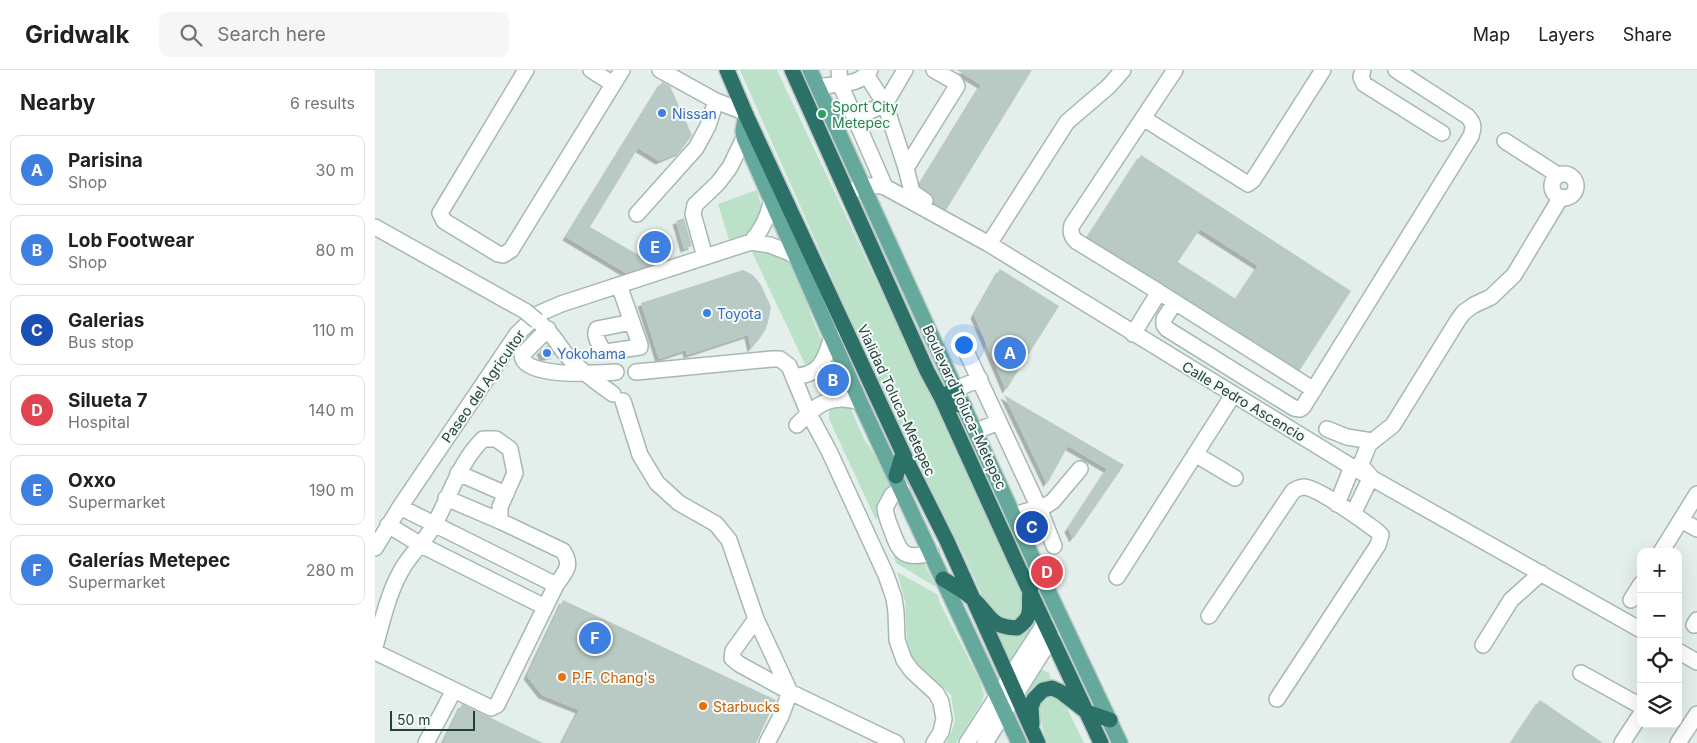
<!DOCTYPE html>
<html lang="en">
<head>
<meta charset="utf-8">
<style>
	body { margin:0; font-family:Inter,sans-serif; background:#f6f6f6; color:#202124 }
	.controls { position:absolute; right:15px; bottom:15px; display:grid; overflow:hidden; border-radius:10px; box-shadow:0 5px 20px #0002 }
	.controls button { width:45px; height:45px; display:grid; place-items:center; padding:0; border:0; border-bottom:1px solid #e0e0e0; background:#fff; color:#202124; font:25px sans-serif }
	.scale { position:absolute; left:15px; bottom:12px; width:85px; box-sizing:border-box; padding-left:5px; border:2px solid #21423c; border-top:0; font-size:14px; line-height:18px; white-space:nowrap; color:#21423c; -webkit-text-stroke:4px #f5faf8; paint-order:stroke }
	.you { position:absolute; left:588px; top:274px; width:18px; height:18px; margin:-12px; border:4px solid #fff; border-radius:50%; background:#1a73e8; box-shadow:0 0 0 8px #1a73e833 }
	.badge { display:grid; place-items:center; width:32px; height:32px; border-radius:50%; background:#ea580c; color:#fff; font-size:16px; font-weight:700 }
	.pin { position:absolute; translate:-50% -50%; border:2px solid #fff; box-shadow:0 1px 5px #0006 }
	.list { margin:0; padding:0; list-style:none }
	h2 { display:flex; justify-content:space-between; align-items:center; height:65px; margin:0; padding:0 20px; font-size:21px }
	h2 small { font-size:16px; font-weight:400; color:#757577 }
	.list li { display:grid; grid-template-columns:32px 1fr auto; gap:15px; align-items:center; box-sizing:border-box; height:70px; margin:0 10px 10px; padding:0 10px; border:1px solid #e0e0e0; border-radius:10px }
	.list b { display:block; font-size:19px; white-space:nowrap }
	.list p { margin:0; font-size:16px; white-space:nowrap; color:#757577 }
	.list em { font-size:16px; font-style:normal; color:#757577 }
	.icon { flex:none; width:28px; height:28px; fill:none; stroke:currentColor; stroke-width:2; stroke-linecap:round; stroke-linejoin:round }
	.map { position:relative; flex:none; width:1322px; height:673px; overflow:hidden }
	header { display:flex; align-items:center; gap:30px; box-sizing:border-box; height:70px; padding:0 25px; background:#fff; border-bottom:1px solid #e0e0e0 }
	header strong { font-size:24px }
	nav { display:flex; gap:28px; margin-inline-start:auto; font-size:18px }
	.search { width:350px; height:45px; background:#f6f6f6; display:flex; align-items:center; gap:12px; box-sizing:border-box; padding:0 18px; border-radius:10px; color:#757577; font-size:19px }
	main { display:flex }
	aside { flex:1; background:#fff }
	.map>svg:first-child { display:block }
</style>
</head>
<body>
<header>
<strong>Gridwalk</strong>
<div class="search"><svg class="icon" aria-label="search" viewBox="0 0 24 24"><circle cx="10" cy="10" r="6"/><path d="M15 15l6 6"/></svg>Search here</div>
<nav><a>Map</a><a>Layers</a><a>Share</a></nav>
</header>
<main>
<aside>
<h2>Nearby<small>6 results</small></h2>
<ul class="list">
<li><span class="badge" style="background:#3f7fe0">A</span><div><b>Parisina</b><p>Shop</p></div><em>30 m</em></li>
<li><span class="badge" style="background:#3f7fe0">B</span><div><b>Lob Footwear</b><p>Shop</p></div><em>80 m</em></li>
<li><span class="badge" style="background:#1a4fb4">C</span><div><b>Galerias</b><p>Bus stop</p></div><em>110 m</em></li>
<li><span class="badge" style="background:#e0444e">D</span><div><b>Silueta 7</b><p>Hospital</p></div><em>140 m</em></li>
<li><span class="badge" style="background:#3f7fe0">E</span><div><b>Oxxo</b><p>Supermarket</p></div><em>190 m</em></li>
<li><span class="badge" style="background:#3f7fe0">F</span><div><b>Galerías Metepec</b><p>Supermarket</p></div><em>280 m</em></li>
</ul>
</aside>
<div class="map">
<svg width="1322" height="673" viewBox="0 0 1322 673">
	<defs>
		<filter id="shadow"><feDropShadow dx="-3.5" dy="3.5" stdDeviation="0" flood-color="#0004"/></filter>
	</defs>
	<rect width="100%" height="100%" fill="#e4efeb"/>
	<path fill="#bbe1c9" d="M365 0H402L647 519 651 536 650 543 636 553 628 552 610 532 588 483 508 323Z
		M382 120 387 140 379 159 373 164 354 170 343 134Z
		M386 179 415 190 431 226 436 246 449 275 438 294H430L377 182Z
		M473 332 489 369 511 401 516 417 501 450 454 349V338Z
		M528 478 554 490 549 493 561 517 521 493 519 487Z
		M522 502 563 525 564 531 605 611 609 625 607 632 581 673H571L578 658 580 650 576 625 564 613 548 605 535 588 532 576 530 531Z
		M655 554 656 562 634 594 617 560C635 567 641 568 655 554Z
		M665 599 674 603 678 615C665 614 658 618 647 626Z
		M678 625 689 632 709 673H672L661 635 666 627Z"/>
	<path fill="#b9cac4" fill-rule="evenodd" filter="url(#shadow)" d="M582 0H657L571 140 559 133 558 127 545 116V114L606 15Z
		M287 12 295 16 317 65 305 82 284 91 263 78 215 157 267 187 282 163 291 190 251 203 191 167Z
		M766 85 976 221 925 300 713 167ZM825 159 883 196 861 229 803 192Z
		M309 148 317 176 309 179 301 151Z
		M625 199 684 236 631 320 599 245Z
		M368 200 378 205 386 215 396 237 394 248 391 259 385 268 376 279 373 265 312 285 311 280 284 289 266 233Z
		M173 275 180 285 168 288 165 281Z
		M629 325 749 395 698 469 693 459 732 399 693 376 672 414Z
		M188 530 401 630 381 673H187L204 640 167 625 152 606Z
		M1165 630 1228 673H1136Z
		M87 634 168 673H68Z"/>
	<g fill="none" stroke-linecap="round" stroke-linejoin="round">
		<g stroke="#a6b8b3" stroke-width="18">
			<path id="minor" d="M151 0 65 143 69 151 123 184 128 185 136 180 247 0
				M216 0 238 14
				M285 0 341 31 369 42
				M464 0 465 14 510 117
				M988 0 986 7 989 14 1067 63
				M492 6 510 34 531 98 582 16 580 12 559 0
				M443 17C461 13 484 17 495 0
				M480 48 510 34 530 0
				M768 48 873 114 878 110 948 0
				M1130 71 1183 105
				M531 98 537 122 550 131
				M1177 116a12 12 0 1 1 24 0a12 12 0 1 1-24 0Z
				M472 122C486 117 495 113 510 117L614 174 977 397 1266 560
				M262 144 321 78 333 56 341 31
				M0 157 150 241
				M376 172C387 160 393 148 396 132
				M614 174 692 52 734 16 748 0
				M330 187 318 144 320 135 343 113 355 97 369 68
				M244 215 265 275V277L231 282 228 281C225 274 218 266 222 259L257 252
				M784 222 701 171C696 166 695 162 697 155L800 0
				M800 232 789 249V255L792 259 919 338 925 339 928 337 1096 66C1099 57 1099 53 1092 46L1021 0
				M166 254C176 262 182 272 189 282 203 299 220 311 238 324
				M173 259 147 285C148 309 224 303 241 302
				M758 264 784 222 939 320
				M590 279 664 438 679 476
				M261 302 397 289H405L414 296 433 342 454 381 511 505 519 528 521 542 522 570 529 590 537 601 561 623 566 632 569 649 566 662 559 673
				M418 306C446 306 450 289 457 267
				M581 319 605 309
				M248 331 265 385 282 413 304 433 341 454 354 470 381 549 415 622 406 646 392 673
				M422 355C441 334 457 323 485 332
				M952 359 972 367 997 371
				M601 361 624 352
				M820 384 860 408
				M986 394 994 374 1018 355 1083 250 1089 242 1099 235 1116 227 1139 205 1186 127
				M83 403 131 424
				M527 419 517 425 510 438C511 446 514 454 517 461 525 484 530 490 556 483
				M71 428 125 451
				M962 434 977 397 986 394
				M25 437 181 515
				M978 444 996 407 990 400
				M639 445 672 435 678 431 705 399
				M1306 450 1322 459
				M13 455 46 475 170 537
				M0 478 25 437 142 264 163 244 186 234 376 172 395 175 420 185
				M1286 482 1322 424
				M742 507 858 325
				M1256 530 1266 514
				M834 546 918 421C922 419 924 417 929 417 944 418 988 451 1002 461L1006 465 1003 475 902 629
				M381 549 358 581 357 588 364 594 415 622 521 673
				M1319 555 1322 550
				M1108 575 1136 530 1166 503
				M0 577C7 552 13 524 26 501 35 484 50 472 59 455 76 425 83 394 108 369H121L135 379 140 403 125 437V451L188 481C198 496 190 502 181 515L122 635 116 638 79 620 51 673
				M1303 581 1322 592
				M0 582 79 620
				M1206 603 1262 634 1266 637
				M592 673 670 553
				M610 673 677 567
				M1247 673 1266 644
				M1303 673 1322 644"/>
		</g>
		<g stroke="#c1cac8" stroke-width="18">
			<path id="major" d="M435 0 661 495 745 673
				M371 45 368 61 369 68 485 332 644 673"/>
		</g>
		<g stroke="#c1cac8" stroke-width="18">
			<path id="highway" d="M352 0 371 45 528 383 572 471 663 673
				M417 0 552 301 566 327 642 494 726 673
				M566 327 581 319
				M568 331 589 336
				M521 406 528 383
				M568 509C578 515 589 521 598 529 616 545 614 557 642 558 659 546 653 540 655 522 656 514 661 506 664 498
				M657 654 656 637 659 629 668 620 677 618 686 622 712 642 735 650"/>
		</g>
		<use href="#minor" stroke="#fff" stroke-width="15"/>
		<use href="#major" stroke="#65a89c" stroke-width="15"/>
		<use href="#highway" stroke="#2b7168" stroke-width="15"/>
		<g stroke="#a6b8b3" stroke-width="18" stroke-linecap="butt">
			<path id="minor-bridge" d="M150 241 162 251"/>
		</g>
		<use href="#minor-bridge" stroke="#fff" stroke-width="15"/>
	</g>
	<g fill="#3f7fe0" stroke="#f5faf8" stroke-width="2">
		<circle cx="287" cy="43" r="5"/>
		<circle cx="332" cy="243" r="5"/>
		<circle cx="172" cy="283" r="5"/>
	</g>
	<circle fill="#2e9e5b" stroke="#f5faf8" stroke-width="2" cx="447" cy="44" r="5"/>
	<g fill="#e8710a" stroke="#f5faf8" stroke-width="2">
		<circle cx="187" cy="607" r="5"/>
		<circle cx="328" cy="636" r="5"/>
	</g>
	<g text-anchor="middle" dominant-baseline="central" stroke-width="4" stroke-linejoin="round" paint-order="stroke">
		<g font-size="14" fill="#27864d" stroke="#f5faf8" text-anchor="start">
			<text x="457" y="36">Sport City<tspan x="457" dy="16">Metepec</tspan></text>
		</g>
		<g font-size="14" fill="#366cbe" stroke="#f5faf8" text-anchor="start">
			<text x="297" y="43">Nissan</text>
			<text x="342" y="243">Toyota</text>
			<text x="182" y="283">Yokohama</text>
		</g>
		<g font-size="14" fill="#21423c" stroke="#f5faf8">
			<text transform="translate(108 316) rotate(-55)">Paseo del Agricultor</text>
			<text transform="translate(522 330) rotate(65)">Vialidad Toluca-Metepec</text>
			<text transform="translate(869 331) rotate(31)">Calle Pedro Ascencio</text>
			<text transform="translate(590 337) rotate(65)">Boulevard Toluca-Metepec</text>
		</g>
		<g font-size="14" fill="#c56008" stroke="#f5faf8" text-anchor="start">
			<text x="197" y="607">P.F. Chang's</text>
			<text x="338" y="636">Starbucks</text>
		</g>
	</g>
</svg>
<div class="controls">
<button>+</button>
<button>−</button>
<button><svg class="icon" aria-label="locate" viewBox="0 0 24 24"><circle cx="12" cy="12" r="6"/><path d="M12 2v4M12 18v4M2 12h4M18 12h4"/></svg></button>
<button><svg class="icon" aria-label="layers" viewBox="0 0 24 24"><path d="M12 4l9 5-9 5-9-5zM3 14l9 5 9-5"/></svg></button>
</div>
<div class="scale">50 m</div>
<div class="you"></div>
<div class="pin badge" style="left:635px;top:283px;background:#3f7fe0">A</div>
<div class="pin badge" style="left:458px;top:310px;background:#3f7fe0">B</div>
<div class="pin badge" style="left:657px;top:457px;background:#1a4fb4">C</div>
<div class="pin badge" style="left:672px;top:502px;background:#e0444e">D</div>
<div class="pin badge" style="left:280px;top:177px;background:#3f7fe0">E</div>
<div class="pin badge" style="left:220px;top:568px;background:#3f7fe0">F</div>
</div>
</main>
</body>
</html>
